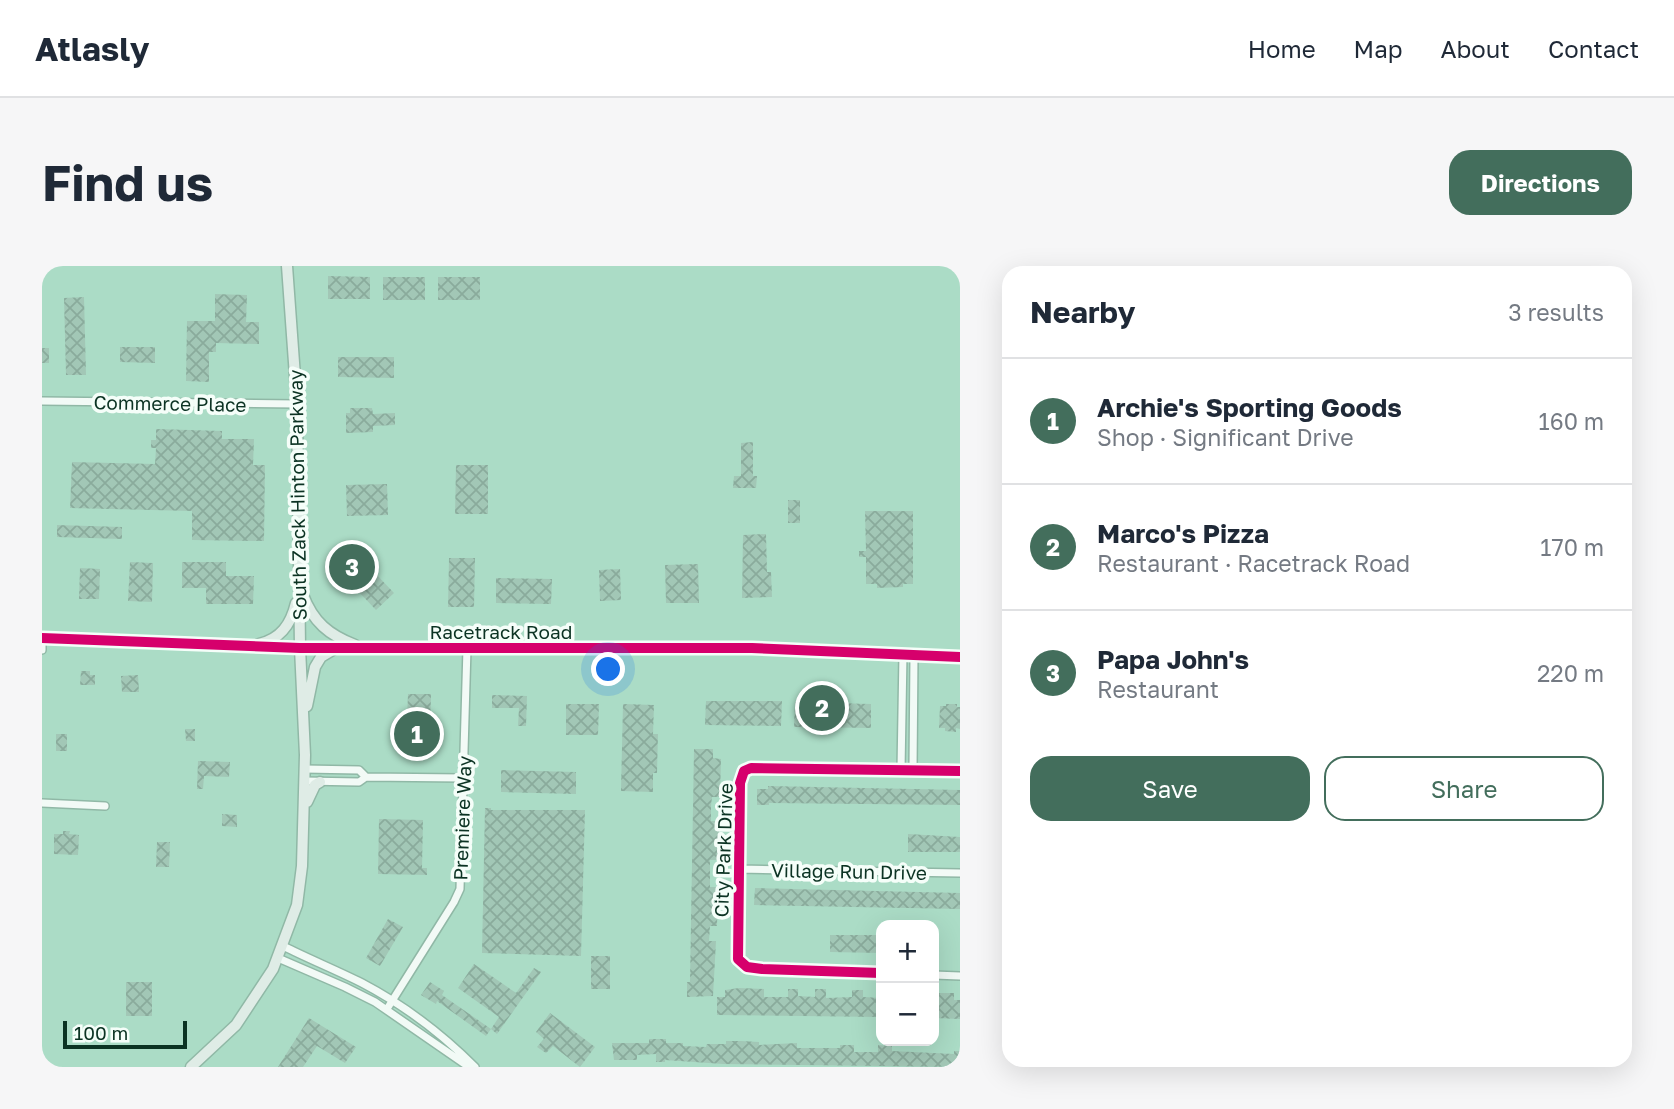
<!DOCTYPE html>
<html lang="en">
<head>
<meta charset="utf-8">
<style>
	body { margin:0; font-family:"Golos Text",sans-serif; background:#f6f6f7; color:#1f2937 }
	.controls { position:absolute; right:21px; bottom:21px; display:grid; overflow:hidden; border-radius:14px; box-shadow:0 7px 28px #0002 }
	.controls button { width:63px; height:63px; display:grid; place-items:center; padding:0; border:0; border-bottom:2px solid #e0e1e3; background:#fff; color:#1f2937; font:35px sans-serif }
	.scale { position:absolute; left:21px; bottom:18px; width:124px; box-sizing:border-box; padding-left:7px; border:4px solid #0b3323; border-top:0; font-size:19px; line-height:24px; white-space:nowrap; color:#0b3323; -webkit-text-stroke:5px #f5fef9; paint-order:stroke }
	.you { position:absolute; left:567px; top:404px; width:24px; height:24px; margin:-18px; border:5px solid #fff; border-radius:50%; background:#1a73e8; box-shadow:0 0 0 10px #1a73e833 }
	.badge { display:grid; place-items:center; width:46px; height:46px; border-radius:50%; background:#436e5c; color:#fff; font-size:23px; font-weight:700 }
	.pin { position:absolute; translate:-50% -50%; border:4px solid #fff; box-shadow:0 2px 7px #0006 }
	.list { margin:0; padding:0; list-style:none }
	h2 { display:flex; justify-content:space-between; align-items:center; height:91px; margin:0; padding:0 28px; font-size:30px }
	h2 small { font-size:23px; font-weight:400; color:#747a83 }
	.list li { display:grid; grid-template-columns:46px 1fr auto; gap:21px; align-items:center; box-sizing:border-box; height:126px; padding:0 28px; border-top:2px solid #e0e1e3 }
	.list b { display:block; font-size:26px; white-space:nowrap }
	.list p { margin:0; font-size:23px; white-space:nowrap; color:#747a83 }
	.list em { font-size:23px; font-style:normal; color:#747a83 }
	.actions { display:flex; gap:14px; padding:21px 28px }
	.actions a { flex:1; padding:16px 0; border:2px solid #436e5c; border-radius:21px; text-align:center; font-size:24px; color:#436e5c }
	.actions .main { background:#436e5c; color:#fff }
	.map { position:relative; flex:none; width:918px; height:801px; overflow:hidden; border-radius:21px }
	header { display:flex; align-items:center; gap:42px; box-sizing:border-box; height:98px; padding:0 35px; background:#fff; border-bottom:2px solid #e0e1e3 }
	header strong { font-size:33px }
	nav { display:flex; gap:38px; margin-inline-start:auto; font-size:24px }
	.intro { display:flex; align-items:center; justify-content:space-between; box-sizing:border-box; height:168px; padding:0 42px }
	h1 { margin:0; font-size:49px }
	.button { padding:18px 32px; border-radius:21px; background:#436e5c; color:#fff; font-size:24px; font-weight:700 }
	main { display:flex; gap:42px; padding:0 42px }
	aside { flex:1; background:#fff; border-radius:21px; box-shadow:0 7px 28px #0002 }
	.map>svg:first-child { display:block }
</style>
</head>
<body>
<header>
<strong>Atlasly</strong>
<nav><a>Home</a><a>Map</a><a>About</a><a>Contact</a></nav>
</header>
<div class="intro"><h1>Find us</h1><a class="button">Directions</a></div>
<main>
<div class="map">
<svg width="918" height="801" viewBox="0 0 918 801">
	<defs>
		<pattern id="building-cross-hatch" width="8" height="8" patternUnits="userSpaceOnUse" patternTransform="scale(1.75)"><rect width="8" height="8" fill="#a2c7b6"/><path d="M0 0l8 8M0 8l8-8" fill="none" stroke="#8aab9c"/></pattern>
	</defs>
	<rect width="100%" height="100%" fill="#abdcc6"/>
	<path fill="url(#building-cross-hatch)" d="M286 10 328 11V33H286Z
		M341 11H383V34H341Z
		M396 11H438V34H396Z
		M173 28 205 29 204 56H217V78L174 77V86H167V116L144 115 145 55H173Z
		M42 31 44 109H24L22 32Z
		M78 81H113V97L78 96Z
		M0 82H7V97H0Z
		M296 91H352V112L296 111Z
		M308 142H330L331 148 353 147V159L331 160V166L304 167V147H308Z
		M114 163 180 165V173H212L211 199H223L222 275 150 274V245L28 242 30 196 113 198 114 182H109V174H114Z
		M711 176V210H715L714 222H691L692 210H699V177Z
		M414 199H446V248H413Z
		M345 218 346 249 305 250 304 219Z
		M746 234H758V257H746Z
		M823 245H871V318H861V321L835 322V318H824V291H817V285H824Z
		M15 259 80 261V273L15 271Z
		M724 268 725 306H729L730 331 700 332 701 269Z
		M314 287 352 327 334 344 296 304Z
		M407 292H433L432 341H406Z
		M88 296 111 297 110 336 86 335Z
		M140 296H184V310H212L211 338H164V322H140Z
		M656 298 657 337H624L623 299Z
		M38 302 58 303 57 333H37Z
		M578 303 579 334 558 335 557 304Z
		M454 312 510 313 509 338 454 337Z
		M39 405H48V409H53V419H38Z
		M96 409 97 426H80L79 410Z
		M366 428H389L388 476H364Z
		M450 429 485 430 484 460H476L477 442H450Z
		M664 435H740L739 460 663 459Z
		M753 436 829 438V462L752 461Z
		M524 438H557L556 469H524Z
		M581 438 612 439 611 468H616L615 507H611V526L579 525Z
		M904 438H915V441H918V463L914 462V466L903 465V462H897L898 440H904Z
		M143 463H153V475H144Z
		M14 468H25V485H14Z
		M652 483H671V492L679 493 678 531H670L669 540V555H677V594H668V621H676L675 660H668L667 675H674L671 730 645 731V716H648Z
		M156 495 188 496 187 511 162 510 161 523H155Z
		M459 504 534 506V528L459 526Z
		M726 520 918 524V539L727 537V539H715V523H726Z
		M443 542H449V544H543L539 690 440 687Z
		M180 548 195 549V561L180 560Z
		M337 553 381 554 380 602H385V609L336 608Z
		M21 565H28L27 568 37 569 36 589 12 588V568H21Z
		M866 568 918 571V586H866Z
		M115 576H128L127 601H114Z
		M713 622 918 627V643L712 639Z
		M346 653 361 661 338 700 324 692Z
		M788 669H839V687L788 686Z
		M549 690H568V723H549Z
		M432 698 474 727 492 702 499 706 455 768 449 763 457 751 416 722Z
		M84 716H110V750H84Z
		M388 716 402 725 400 729 449 763 444 770 395 735 394 738 379 729Z
		M697 722 722 723V731H746V723H756V730L773 731V723H784V732L810 731V724H821V731L839 732V751L675 749V731H683V724Z
		M893 727H912V734H918V753L892 752Z
		M508 747 553 781 538 801 511 780 504 787 495 781 502 773 494 766Z
		M267 752 314 781 303 797 275 780 261 801H236Z
		M607 773H624V777H641V780L664 781 665 778H684V775H699L717 776V779L755 777V782H798V779H812V786H836V779L850 780V785L912 788V785H918V801L681 798 623 794V796H614V788L595 789V794H572L570 777H607Z"/>
	<g fill="none" stroke-linecap="round" stroke-linejoin="round">
		<g stroke="#90b8a6" stroke-width="10">
			<path id="street" d="M0 135 255 138
				M0 384V372
				M262 503 317 504 324 511
				M859 504 861 388
				M871 504 872 389
				M262 515 317 516 324 511 421 512
				M0 537 63 540
				M697 603 918 607
				M241 680C267 693 294 704 320 717 362 739 399 767 433 801
				M236 692 303 721 333 736 427 801
				M839 707 720 703 705 701 696 693 698 517 702 505 709 502 918 505
				M892 709 918 710
				M345 743 412 636 418 623 425 382"/>
		</g>
		<g stroke="#90b8a6" stroke-width="13">
			<path id="secondary" d="M261 329C271 356 287 369 313 379
				M0 372 258 382H710L918 391
				M217 378C239 373 249 358 254 337
				M265 440 273 401 279 391 294 382
				M265 536 273 519 278 516
				M149 801 194 759 231 703 255 639 260 600 263 489 258 382 255 138 245 0"/>
		</g>
		<use href="#street" stroke="#f2faf6" stroke-width="7"/>
		<use href="#secondary" stroke="#dfece6" stroke-width="10"/>
		<g stroke="#f5fef9" stroke-width="15">
			<path id="cycleway" d="M0 372 258 382H710L918 391
				M839 707 720 703 705 701 696 693 698 517 702 505 709 502 918 505"/>
		</g>
		<use href="#cycleway" stroke="#d6006c" stroke-width="10"/>
	</g>
	<g text-anchor="middle" dominant-baseline="central" stroke-width="7" stroke-linejoin="round" paint-order="stroke">
		<g font-size="19" fill="#0b3323" stroke="#f5fef9">
			<text transform="translate(128 137) rotate(1)">Commerce Place</text>
			<text transform="translate(255 229) rotate(-91)">South Zack Hinton Parkway</text>
			<text x="459" y="365">Racetrack Road</text>
			<text transform="translate(420 552) rotate(-88)">Premiere Way</text>
			<text transform="translate(681 584) rotate(-88)">City Park Drive</text>
			<text transform="translate(807 605) rotate(1)">Village Run Drive</text>
		</g>
	</g>
</svg>
<div class="controls">
<button>+</button>
<button>−</button>
</div>
<div class="scale">100 m</div>
<div class="you"></div>
<div class="pin badge" style="left:375px;top:468px">1</div>
<div class="pin badge" style="left:780px;top:442px">2</div>
<div class="pin badge" style="left:310px;top:301px">3</div>
</div>
<aside>
<h2>Nearby<small>3 results</small></h2>
<ul class="list">
<li><span class="badge">1</span><div><b>Archie's Sporting Goods</b><p>Shop · Significant Drive</p></div><em>160 m</em></li>
<li><span class="badge">2</span><div><b>Marco's Pizza</b><p>Restaurant · Racetrack Road</p></div><em>170 m</em></li>
<li><span class="badge">3</span><div><b>Papa John's</b><p>Restaurant</p></div><em>220 m</em></li>
</ul>
<div class="actions"><a class="main">Save</a><a>Share</a></div>
</aside>
</main>
</body>
</html>
